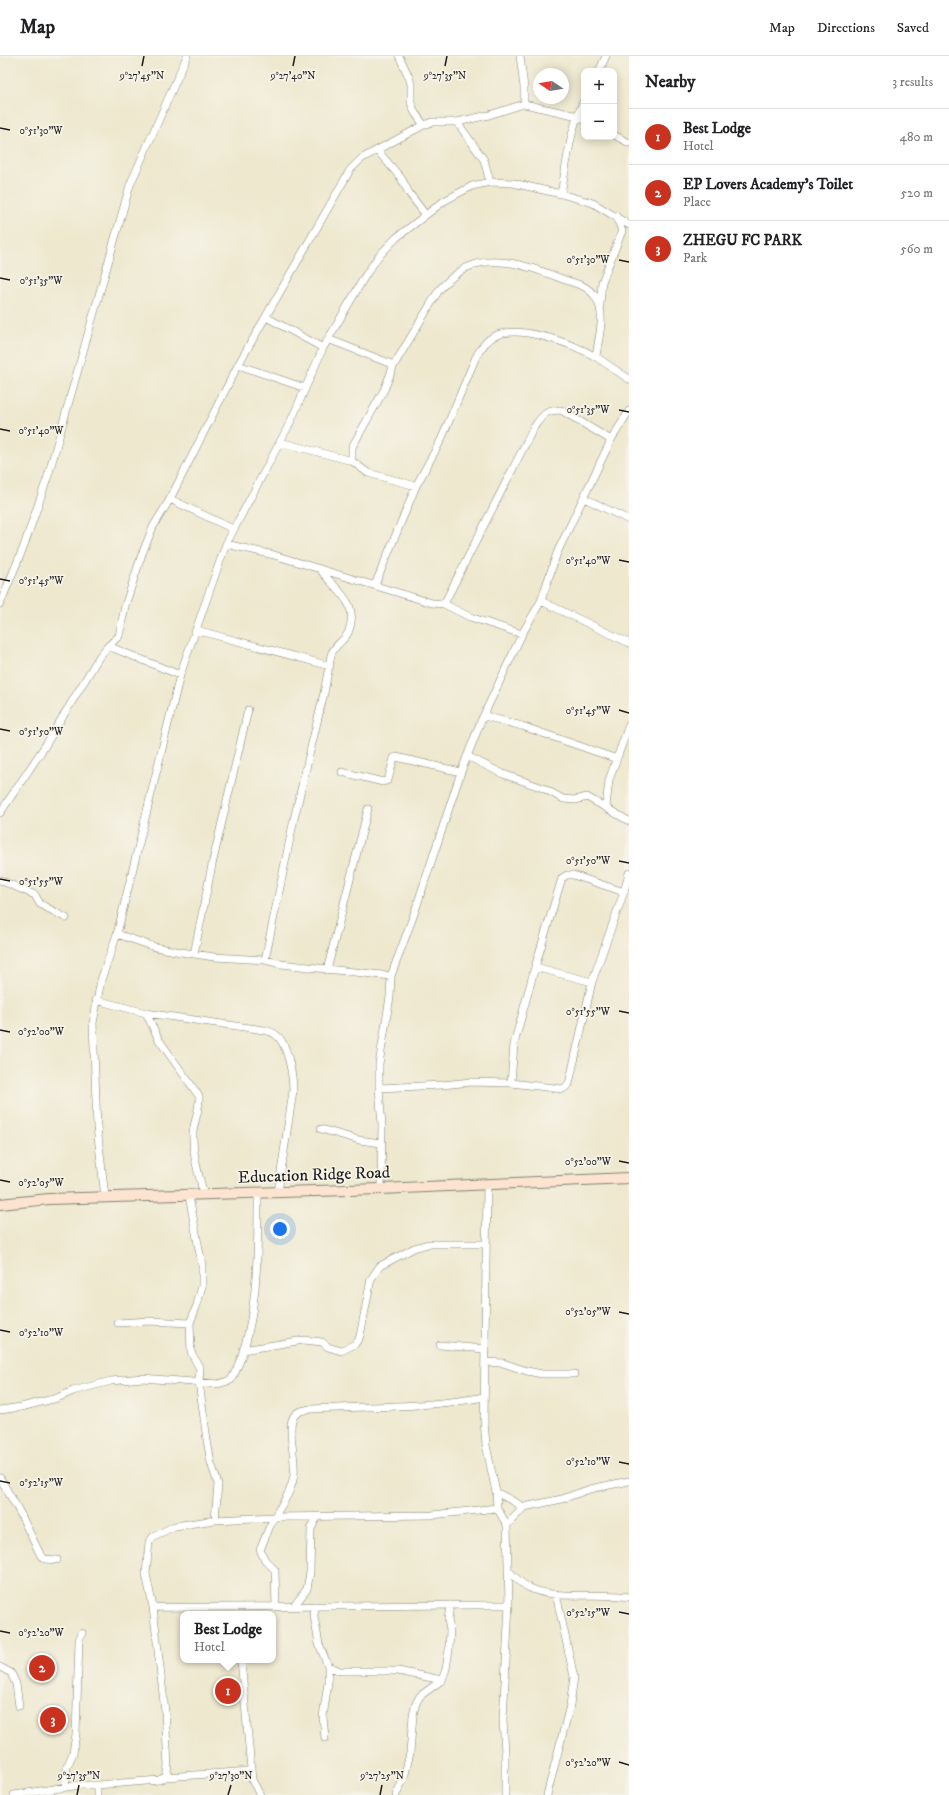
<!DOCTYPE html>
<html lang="en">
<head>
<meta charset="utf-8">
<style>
	body { margin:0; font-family:"IM FELL DW Pica",serif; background:#f6f6f6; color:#202124 }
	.controls { position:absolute; right:12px; top:12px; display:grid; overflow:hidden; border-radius:8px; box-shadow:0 2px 10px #0003 }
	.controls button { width:36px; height:36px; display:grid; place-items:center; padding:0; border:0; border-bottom:1px solid #e0e0e0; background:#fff; color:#202124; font:20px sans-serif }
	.compass { position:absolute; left:533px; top:12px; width:36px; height:36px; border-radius:50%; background:#fff; box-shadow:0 2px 10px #0003; rotate:282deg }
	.you { position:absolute; left:280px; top:1173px; width:14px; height:14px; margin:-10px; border:3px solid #fff; border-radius:50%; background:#1a73e8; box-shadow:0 0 0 6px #1a73e833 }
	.badge { display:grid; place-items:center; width:26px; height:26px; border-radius:50%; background:#c8321e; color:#fff; font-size:13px; font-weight:700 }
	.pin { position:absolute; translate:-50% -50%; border:2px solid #fff; box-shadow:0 1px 4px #0006 }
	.popup { position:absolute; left:180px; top:1555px; width:96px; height:52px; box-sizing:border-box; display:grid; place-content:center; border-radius:8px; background:#fff; filter:drop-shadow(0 1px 3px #0005); font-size:13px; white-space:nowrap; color:#757577 }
	.popup b { font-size:15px; color:#202124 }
	.popup::after { content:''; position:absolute; left:50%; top:100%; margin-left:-8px; border:8px solid transparent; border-top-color:#fff }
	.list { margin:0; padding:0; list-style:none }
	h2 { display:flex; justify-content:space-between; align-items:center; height:52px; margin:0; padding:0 16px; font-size:17px }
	h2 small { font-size:13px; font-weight:400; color:#757577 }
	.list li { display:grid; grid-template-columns:26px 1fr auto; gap:12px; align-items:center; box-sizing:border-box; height:56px; padding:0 16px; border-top:1px solid #e0e0e0 }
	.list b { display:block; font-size:15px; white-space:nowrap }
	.list p { margin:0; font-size:13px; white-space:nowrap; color:#757577 }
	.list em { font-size:13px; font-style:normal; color:#757577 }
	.map { position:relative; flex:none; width:629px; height:1739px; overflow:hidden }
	header { display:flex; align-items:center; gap:24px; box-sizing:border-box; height:56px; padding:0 20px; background:#fff; border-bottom:1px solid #e0e0e0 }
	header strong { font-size:19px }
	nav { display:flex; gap:22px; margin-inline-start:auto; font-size:14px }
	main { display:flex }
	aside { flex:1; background:#fff }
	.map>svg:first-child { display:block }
</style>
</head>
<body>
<header>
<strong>Map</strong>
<nav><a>Map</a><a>Directions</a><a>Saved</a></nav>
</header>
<main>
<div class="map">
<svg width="629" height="1739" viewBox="0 0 629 1739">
	<rect width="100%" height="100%" fill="#f7f3e8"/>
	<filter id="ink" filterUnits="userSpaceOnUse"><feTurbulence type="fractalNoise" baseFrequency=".025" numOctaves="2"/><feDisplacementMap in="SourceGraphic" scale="8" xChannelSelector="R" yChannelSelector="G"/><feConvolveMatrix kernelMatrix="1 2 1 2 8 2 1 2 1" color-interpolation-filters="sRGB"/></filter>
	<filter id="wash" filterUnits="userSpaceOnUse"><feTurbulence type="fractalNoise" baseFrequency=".012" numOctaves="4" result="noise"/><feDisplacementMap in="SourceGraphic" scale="16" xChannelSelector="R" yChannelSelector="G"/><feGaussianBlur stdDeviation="0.9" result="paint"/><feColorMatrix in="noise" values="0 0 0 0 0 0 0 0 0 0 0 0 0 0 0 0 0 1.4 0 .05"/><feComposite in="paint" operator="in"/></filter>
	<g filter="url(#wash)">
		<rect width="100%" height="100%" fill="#ede8ce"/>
	</g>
	<g filter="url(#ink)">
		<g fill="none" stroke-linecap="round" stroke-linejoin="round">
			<g stroke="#848275" stroke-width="8">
				<path id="minor" d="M399 0 409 21 411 28V47L415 57 424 69 432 66H457L484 104 490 126
					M520 0 524 31V48
					M599 15 606 0
					M457 66 489 59 524 48 578 60 584 64
					M614 79 629 87
					M377 94 424 69
					M561 138C566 111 571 68 584 45
					M600 248 602 226 622 175 616 160
					M266 261 323 292
					M328 283 394 309
					M238 309 305 332
					M280 386 352 405
					M416 430 368 417 352 405V391L384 334 394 309 439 234C448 224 462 212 476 208 504 200 539 214 565 224 578 228 590 230 597 244 606 260 598 283 596 301
					M584 442 629 464
					M233 473 170 443 238 309 350 114 361 103 377 94 401 122 409 137 425 158
					M226 488 274 499 432 547 444 548 470 561 522 578
					M375 529 416 430 441 384 475 303C480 293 486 283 497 279 521 269 574 288 596 301 607 308 618 316 629 323
					M541 545 629 587
					M0 548 24 490 48 420 130 129 187 0
					M444 548 534 371C543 359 545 354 561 354L611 384
					M196 574 330 610
					M108 590 119 580 125 550 142 498 153 471 170 443
					M484 660 522 670 617 703
					M467 700 503 718 543 732 563 743 575 744 587 741 629 765
					M342 716 383 726 388 724 394 702 396 701 461 716
					M606 751 609 724 629 669
					M0 757 45 690 99 601 108 590 180 619
					M0 824 35 839 40 848 66 862
					M117 878 155 891 181 896 214 901 265 904 281 908 391 920
					M194 898 212 809 248 654
					M265 904 294 763 324 637 331 599C334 589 344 585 348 577 361 545 335 535 320 513
					M535 911 592 926
					M327 914 368 753
					M96 944 146 957 264 974C268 975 273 976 276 979 288 987 293 1021 293 1035L278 1136
					M146 957 159 984 199 1040C200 1053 194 1065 193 1077 192 1098 199 1119 204 1139
					M511 1027 514 988 535 911 562 822 567 819H573L624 836
					M379 1032 442 1029 471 1026 511 1027 563 1033 569 1028 592 926 624 836 629 817
					M321 1073 359 1084 381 1087
					M487 1129 484 1365 486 1389 496 1436 497 1452 507 1469 509 1549 503 1664 505 1696V1739
					M381 1133 382 1069 379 1032V1008L390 941 391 920 414 858 461 716 481 665 522 578 541 545 557 497 611 384 629 355
					M189 1140 202 1209V1230L197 1249 190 1267 191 1296 200 1313 199 1326 207 1384 211 1407 218 1428 215 1464
					M105 1141 97 1071 93 967 101 924 117 878 180 619 186 602 226 488 290 367 323 292 365 220 378 201 396 182 444 145 472 130 490 126 513 127 561 138 593 147 629 169
					M118 1267 149 1265 190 1267
					M440 1289 485 1293
					M243 1294 304 1284 322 1286 328 1291 341 1295 355 1288 360 1280 371 1223 380 1210 414 1192 428 1188H487
					M485 1306 503 1307 527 1315 542 1318H574
					M0 1354 21 1351 57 1342 73 1335 111 1325 142 1322 218 1328 231 1324C259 1275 258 1192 258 1137
					M0 1422 19 1455 41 1500 45 1503 57 1504
					M496 1436 524 1451
					M507 1469 524 1451 562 1443 590 1433 629 1425
					M509 1515C515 1521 520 1527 528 1531 553 1545 600 1536 629 1541
					M294 1550 307 1533 310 1516 311 1473 317 1461
					M315 1550 314 1560 319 1588 328 1610V1626L323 1661 325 1682
					M153 1551C272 1552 391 1548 509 1549
					M276 1551 275 1514 265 1504 260 1494C265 1483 269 1470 275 1460 283 1446 292 1435 294 1419 296 1404 288 1376 292 1364 295 1355 303 1354 312 1353 369 1350 427 1352 484 1341
					M241 1604 252 1724 260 1739
					M328 1610 340 1615H398L442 1624
					M0 1611 11 1617 16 1628 19 1650
					M166 1721 251 1715
					M65 1731 67 1711 73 1697 76 1678 79 1584 82 1577
					M14 1739 80 1729H97L159 1724 166 1721 168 1710 165 1655 153 1551 146 1518 149 1486 154 1480 175 1470 215 1464 274 1461 432 1459 497 1452
					M97 1739V1729
					M396 1739 404 1722 410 1697 413 1659 416 1647 420 1640 442 1624 446 1613 449 1594 450 1574 448 1564 450 1549
					M547 1739 570 1649 574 1621 556 1538"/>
			</g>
			<g stroke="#848275" stroke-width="12">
				<path id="secondary" d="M0 1148 49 1143 381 1133 629 1122"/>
			</g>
			<use href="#minor" stroke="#fff" stroke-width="7"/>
			<use href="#secondary" stroke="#fde4d1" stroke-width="10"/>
		</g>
	</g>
	<path fill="none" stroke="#1c1c1c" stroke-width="1.5" d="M142 10 144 0M293 10 295 0M445 10 447 0M0 72 10 74M619 204 629 206M0 222 10 224M619 354 629 356M0 373 10 375M619 504 629 506M0 523 10 525M619 654 629 657M0 673 10 675M619 805 629 807M0 823 10 825M619 955 629 957M0 974 10 976M619 1105 629 1107M0 1124 10 1126M619 1256 629 1258M0 1274 10 1276M619 1406 629 1408M0 1425 10 1427M619 1556 629 1558M0 1575 10 1577M619 1706 629 1709M77 1739 79 1729M228 1739 231 1729M380 1739 382 1729"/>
	<g text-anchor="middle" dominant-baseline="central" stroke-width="3.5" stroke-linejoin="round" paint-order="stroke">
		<g font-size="17" fill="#1c1c1c" stroke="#f7f3e8">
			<text transform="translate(314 1119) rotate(-2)">Education Ridge Road</text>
		</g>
	</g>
	<g font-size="10" text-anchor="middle" fill="#1c1c1c" stroke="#f7f3e8" stroke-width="3.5" stroke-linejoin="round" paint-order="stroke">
		<text x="142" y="23">9°27'45"N</text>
		<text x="293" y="23">9°27'40"N</text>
		<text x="445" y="23">9°27'35"N</text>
		<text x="41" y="78">0°51'30"W</text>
		<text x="588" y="207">0°51'30"W</text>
		<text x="41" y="228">0°51'35"W</text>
		<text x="588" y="357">0°51'35"W</text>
		<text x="41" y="378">0°51'40"W</text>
		<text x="588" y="508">0°51'40"W</text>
		<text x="41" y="528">0°51'45"W</text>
		<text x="588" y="658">0°51'45"W</text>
		<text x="41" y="679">0°51'50"W</text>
		<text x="588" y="808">0°51'50"W</text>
		<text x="41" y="829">0°51'55"W</text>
		<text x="588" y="959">0°51'55"W</text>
		<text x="41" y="979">0°52'00"W</text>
		<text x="588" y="1109">0°52'00"W</text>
		<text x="41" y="1130">0°52'05"W</text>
		<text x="588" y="1259">0°52'05"W</text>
		<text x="41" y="1280">0°52'10"W</text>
		<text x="588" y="1409">0°52'10"W</text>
		<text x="41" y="1430">0°52'15"W</text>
		<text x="588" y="1560">0°52'15"W</text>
		<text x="41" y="1580">0°52'20"W</text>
		<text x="588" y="1710">0°52'20"W</text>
		<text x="79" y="1723">9°27'35"N</text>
		<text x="231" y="1723">9°27'30"N</text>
		<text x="382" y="1723">9°27'25"N</text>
	</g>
</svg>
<div class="controls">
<button>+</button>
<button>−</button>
</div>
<svg class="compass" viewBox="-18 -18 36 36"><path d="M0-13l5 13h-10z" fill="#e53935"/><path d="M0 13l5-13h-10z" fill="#757577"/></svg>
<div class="you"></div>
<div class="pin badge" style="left:228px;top:1635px">1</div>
<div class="popup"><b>Best Lodge</b>Hotel</div>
<div class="pin badge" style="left:42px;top:1612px">2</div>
<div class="pin badge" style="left:53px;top:1664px">3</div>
</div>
<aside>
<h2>Nearby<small>3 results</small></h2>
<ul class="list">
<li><span class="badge">1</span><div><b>Best Lodge</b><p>Hotel</p></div><em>480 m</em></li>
<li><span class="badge">2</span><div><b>EP Lovers Academy's Toilet</b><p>Place</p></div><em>520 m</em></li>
<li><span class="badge">3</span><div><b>ZHEGU FC PARK</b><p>Park</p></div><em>560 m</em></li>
</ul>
</aside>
</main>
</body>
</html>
